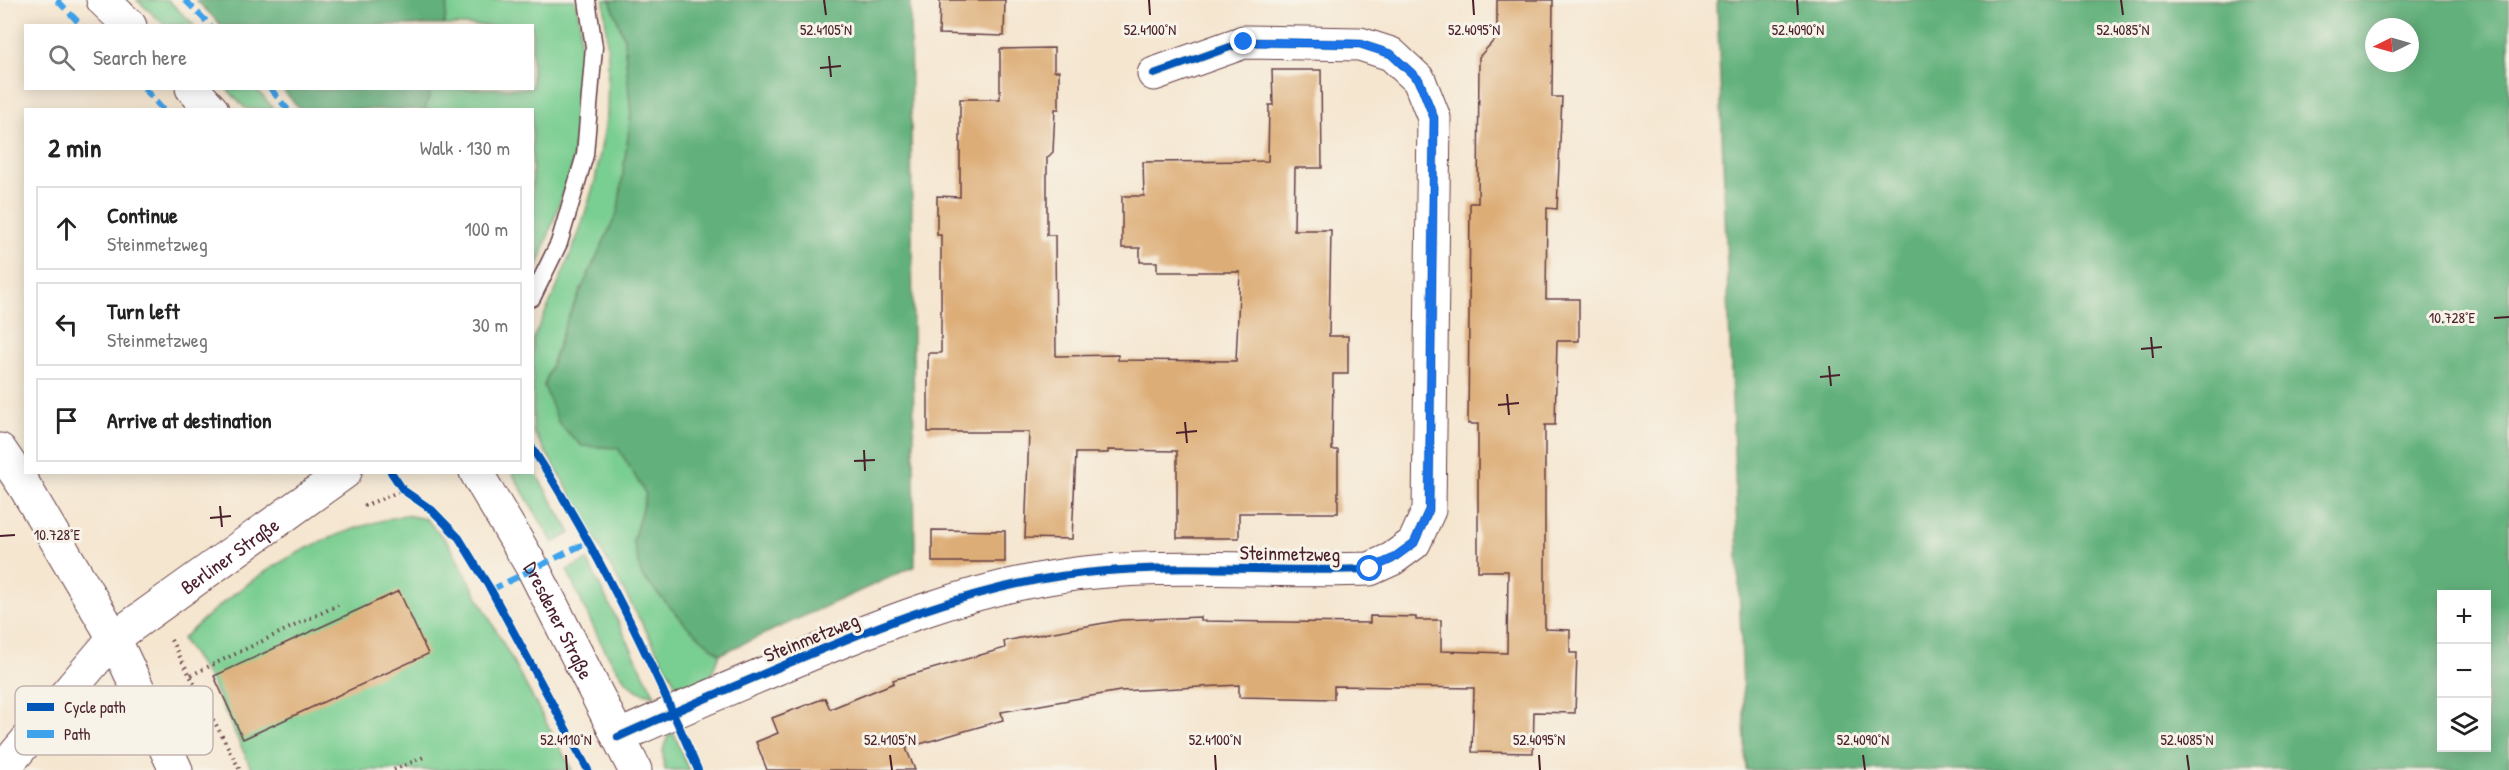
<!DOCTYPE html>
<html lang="en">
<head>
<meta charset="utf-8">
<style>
	body { margin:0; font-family:"Patrick Hand",sans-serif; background:#f2f2f2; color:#222 }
	.controls { position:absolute; right:18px; bottom:18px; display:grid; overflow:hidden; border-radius:0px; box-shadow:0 3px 15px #0003 }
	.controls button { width:54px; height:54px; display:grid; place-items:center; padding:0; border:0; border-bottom:2px solid #e0e0e0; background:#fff; color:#222; font:30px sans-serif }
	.compass { position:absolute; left:2365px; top:18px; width:54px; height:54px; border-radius:50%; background:#fff; box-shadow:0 3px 15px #0003; rotate:265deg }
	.stop { position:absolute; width:18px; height:18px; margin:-14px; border:4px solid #1a73e8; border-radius:50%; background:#fff }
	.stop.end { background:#1a73e8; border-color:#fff; box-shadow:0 2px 6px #0008 }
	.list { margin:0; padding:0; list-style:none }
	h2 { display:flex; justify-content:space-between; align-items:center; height:78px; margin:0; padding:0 24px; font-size:26px }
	h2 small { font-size:20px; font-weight:400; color:#767676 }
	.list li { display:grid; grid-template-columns:39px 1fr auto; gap:18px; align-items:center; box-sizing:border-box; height:84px; margin:0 12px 12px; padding:0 12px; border:2px solid #e0e0e0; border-radius:0px }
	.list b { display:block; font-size:22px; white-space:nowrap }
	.list p { margin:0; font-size:20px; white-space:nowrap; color:#767676 }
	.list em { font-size:20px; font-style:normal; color:#767676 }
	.icon { flex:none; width:33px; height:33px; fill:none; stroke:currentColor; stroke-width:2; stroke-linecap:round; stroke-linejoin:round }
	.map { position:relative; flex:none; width:2509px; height:770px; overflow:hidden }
	.search { position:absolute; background:#fff; box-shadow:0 3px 15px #0003; left:24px; top:24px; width:510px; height:66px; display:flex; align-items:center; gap:15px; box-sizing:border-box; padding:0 21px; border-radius:0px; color:#767676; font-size:22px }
	.panel { position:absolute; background:#fff; box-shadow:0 3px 15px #0003; left:24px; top:108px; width:510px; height:366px; border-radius:0px }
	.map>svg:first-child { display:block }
</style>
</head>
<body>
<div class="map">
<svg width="2509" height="770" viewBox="0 0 2509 770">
	<rect width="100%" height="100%" fill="#f7f3e8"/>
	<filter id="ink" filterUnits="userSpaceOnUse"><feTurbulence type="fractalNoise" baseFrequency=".0167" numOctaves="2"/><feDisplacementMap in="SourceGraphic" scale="12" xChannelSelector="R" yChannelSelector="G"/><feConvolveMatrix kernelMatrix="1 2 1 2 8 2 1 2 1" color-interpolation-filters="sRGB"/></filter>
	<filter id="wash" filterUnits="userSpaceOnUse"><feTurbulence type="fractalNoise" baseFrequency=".008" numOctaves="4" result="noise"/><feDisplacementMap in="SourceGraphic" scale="24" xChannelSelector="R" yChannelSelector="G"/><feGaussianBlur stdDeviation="1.35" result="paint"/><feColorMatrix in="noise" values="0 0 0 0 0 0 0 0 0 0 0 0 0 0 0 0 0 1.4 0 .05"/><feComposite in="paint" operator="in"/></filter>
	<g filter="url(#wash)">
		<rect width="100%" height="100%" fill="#f5e6d0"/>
		<path fill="#79ce91" stroke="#62765e" stroke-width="1.5" d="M137 0H168L194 25H165Z
			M448 0H575L580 22V89L572 168 533 279 532 110H425L431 89 532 88V26L444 25Z
			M604 0H610L624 38 631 114 618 211 567 320 544 386 582 446 618 447 646 494 633 541 687 625 720 654 709 679 680 692 562 479 533 431V339L555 292 579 233 595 181 607 115 608 58Z
			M227 89H256L274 109H246Z
			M533 469 571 533 553 543 512 473 532 472Z
			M405 515 426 519 449 544 572 770H252L211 681 182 639C251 574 312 535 405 515Z
			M587 560 655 696C649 694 642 693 637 690 610 674 582 601 567 570Z
			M673 731 689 770H665C662 754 661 744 673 731Z"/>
		<path fill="#62b17b" stroke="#566853" stroke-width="1.5" fill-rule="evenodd" d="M196 0H448L444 25 222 26Z
			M610 0H910L915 566 720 654 687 626 642 576 633 541 646 494 618 448 582 446 559 424 544 386 567 320 618 211 631 114 624 38Z
			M1717 0H2509V770H1746ZM2374 27H2410V63H2374ZM2442 594H2486V748H2442Z
			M282 89H431L425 110 300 109Z"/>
		<g id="blocks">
			<path fill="#ddad77" d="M940 0H1005L1004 36 939 34Z
				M1497 0H1553L1552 97H1562L1557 209 1547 208 1546 299H1579V341H1557L1555 425H1545V629L1570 630V653H1577L1575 713 1534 712 1533 753 1472 752 1474 688 1334 686V699L1239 697V685L1120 691 1001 712 1003 720 906 748 915 770H767L756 742 778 733 772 718 825 698 830 709 894 683 893 680 1005 648 1004 641 1121 620 1201 617V621L1370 623V616L1416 617V620H1441V651L1507 653 1508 571H1478V424H1468L1470 203H1478L1479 57 1497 37Z
				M1054 48V71H1059V109H1055L1053 152 1047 158V235H1055L1056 356 1118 355V360L1236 361 1240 272H1157V262H1140V248H1122V196H1144L1143 162 1268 161 1269 105H1273L1272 70H1321L1322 168H1295L1294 230H1331L1329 336H1348V374H1333L1332 450H1338V513H1239V538H1177V451L1108 450V453H1076L1072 539 1025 538 1029 432H928V353H941V235H937V196L960 197V99H1000V49Z
				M932 530 1005 531V562H932Z
				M399 591 428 654 243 739 214 676Z"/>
		</g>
	</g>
	<g filter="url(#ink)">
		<use href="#blocks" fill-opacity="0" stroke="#643d44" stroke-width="1.5"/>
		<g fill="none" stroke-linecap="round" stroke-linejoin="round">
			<g stroke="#643d44" stroke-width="19">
				<path id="lane" d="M532 298 559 243 585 155 594 47 587 0"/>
			</g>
			<g stroke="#643d44" stroke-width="35">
				<g id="street">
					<path d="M103 0 130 26"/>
					<path d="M192 88 212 110"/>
					<path d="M0 450 25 487 114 638 176 770"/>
					<path id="s1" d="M476 472 534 570 635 770"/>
					<path d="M618 737C675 711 732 687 789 663 877 626 966 590 1061 576 1163 561 1267 573 1370 569L1392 559 1414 543 1429 510 1434 118 1419 80 1391 54 1360 44 1244 42 1154 74"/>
					<path id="s2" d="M2 770 114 638 345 472"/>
				</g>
			</g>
			<path stroke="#643d44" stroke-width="4" stroke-dasharray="1.5 4.5" stroke-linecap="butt" d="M364 506 403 490
				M171 640 240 770
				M191 675 338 605
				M394 770 426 756"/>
			<use href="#lane" stroke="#fff" stroke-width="16"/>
			<use href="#street" stroke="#fff" stroke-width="33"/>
			<path stroke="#40a2eb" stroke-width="6" stroke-dasharray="12 6" stroke-linecap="butt" d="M57 0 82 26
				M185 0 211 26
				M144 88 163 110
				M270 88 288 110
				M491 590 588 542"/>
			<g stroke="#f7f3e8" stroke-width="11">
				<path id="cycleway" d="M532 448C598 549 651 660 698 770
					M391 472 403 490 432 510 459 538 491 590 588 770
					M618 737C675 711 732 687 789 663 877 626 966 590 1061 576 1163 561 1267 573 1370 569L1392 559 1414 543 1429 510 1434 118 1419 80 1391 54 1360 44 1244 42 1154 74"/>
			</g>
			<use href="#cycleway" stroke="#0057b8" stroke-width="8"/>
		</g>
	</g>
	<g fill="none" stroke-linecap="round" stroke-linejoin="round" filter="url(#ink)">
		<path stroke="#1a73e8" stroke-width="8" d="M1244 42 1360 44 1391 54 1419 80 1434 118 1429 510 1414 543 1392 559 1370 569"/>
	</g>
	<path fill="none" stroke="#4a1f2b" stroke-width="2" d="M824 0 826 15M1149 0 1150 15M1473 0 1474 15M1797 0 1798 15M2121 0 2123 15M829 56 831 77M820 68 841 66M2494 318 2509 317M2151 337 2153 358M2141 349 2162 347M1829 366 1831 386M1820 377 1840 375M1507 394 1509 415M1498 405 1519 403M1185 422 1187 443M1176 433 1197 431M864 450 865 471M854 461 875 460M220 506 222 527M210 518 231 516M0 536 15 535M566 755 567 770M890 755 892 770M1215 755 1216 770M1539 755 1540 770M1863 755 1865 770M2187 755 2189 770"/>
	<g text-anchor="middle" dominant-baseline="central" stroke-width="6" stroke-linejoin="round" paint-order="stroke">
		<g font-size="20" fill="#4a1f2b" stroke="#f7f3e8">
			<text transform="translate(1290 553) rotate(1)">Steinmetzweg</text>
			<text stroke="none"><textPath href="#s2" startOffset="315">Berliner Straße</textPath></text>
			<text stroke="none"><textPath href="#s1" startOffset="170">Dresdener Straße</textPath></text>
			<text transform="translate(811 637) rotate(-22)">Steinmetzweg</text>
		</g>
	</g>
	<rect x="15" y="686" width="198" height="69" rx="9" fill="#f7f3e8" stroke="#c3b3af" stroke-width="1.5"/>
	<rect x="27" y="703" width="27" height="8" fill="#0057b8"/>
	<rect x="27" y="730" width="27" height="8" fill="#40a2eb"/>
	<g font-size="16" fill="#4a1f2b">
		<text x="64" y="713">Cycle path</text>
		<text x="64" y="740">Path</text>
	</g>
	<g font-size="15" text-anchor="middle" fill="#4a1f2b" stroke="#f7f3e8" stroke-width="6" stroke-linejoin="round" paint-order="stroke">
		<text x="826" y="35">52.4105°N</text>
		<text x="1150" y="35">52.4100°N</text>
		<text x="1474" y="35">52.4095°N</text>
		<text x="1798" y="35">52.4090°N</text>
		<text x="2123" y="35">52.4085°N</text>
		<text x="2452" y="323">10.728°E</text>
		<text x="57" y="540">10.728°E</text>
		<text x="566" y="745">52.4110°N</text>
		<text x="890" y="745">52.4105°N</text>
		<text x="1215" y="745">52.4100°N</text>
		<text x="1539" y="745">52.4095°N</text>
		<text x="1863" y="745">52.4090°N</text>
		<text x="2187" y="745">52.4085°N</text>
	</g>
</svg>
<div class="controls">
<button>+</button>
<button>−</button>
<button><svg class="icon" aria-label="layers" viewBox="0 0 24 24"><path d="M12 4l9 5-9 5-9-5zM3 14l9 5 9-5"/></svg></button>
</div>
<svg class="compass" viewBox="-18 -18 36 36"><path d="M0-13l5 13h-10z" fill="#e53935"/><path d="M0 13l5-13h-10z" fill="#767676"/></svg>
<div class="stop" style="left:1370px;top:569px"></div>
<div class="stop end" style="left:1244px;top:42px"></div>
<div class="search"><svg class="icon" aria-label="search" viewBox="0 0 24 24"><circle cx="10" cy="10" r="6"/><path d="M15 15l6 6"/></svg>Search here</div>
<section class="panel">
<h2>2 min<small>Walk · 130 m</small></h2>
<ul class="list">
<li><svg class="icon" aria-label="ahead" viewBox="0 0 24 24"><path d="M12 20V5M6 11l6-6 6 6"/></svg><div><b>Continue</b><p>Steinmetzweg</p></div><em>100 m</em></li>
<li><svg class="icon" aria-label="left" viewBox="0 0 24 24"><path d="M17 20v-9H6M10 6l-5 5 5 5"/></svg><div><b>Turn left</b><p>Steinmetzweg</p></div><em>30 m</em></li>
<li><svg class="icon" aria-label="arrive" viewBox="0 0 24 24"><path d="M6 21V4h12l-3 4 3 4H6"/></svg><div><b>Arrive at destination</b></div></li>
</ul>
</section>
</div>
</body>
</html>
